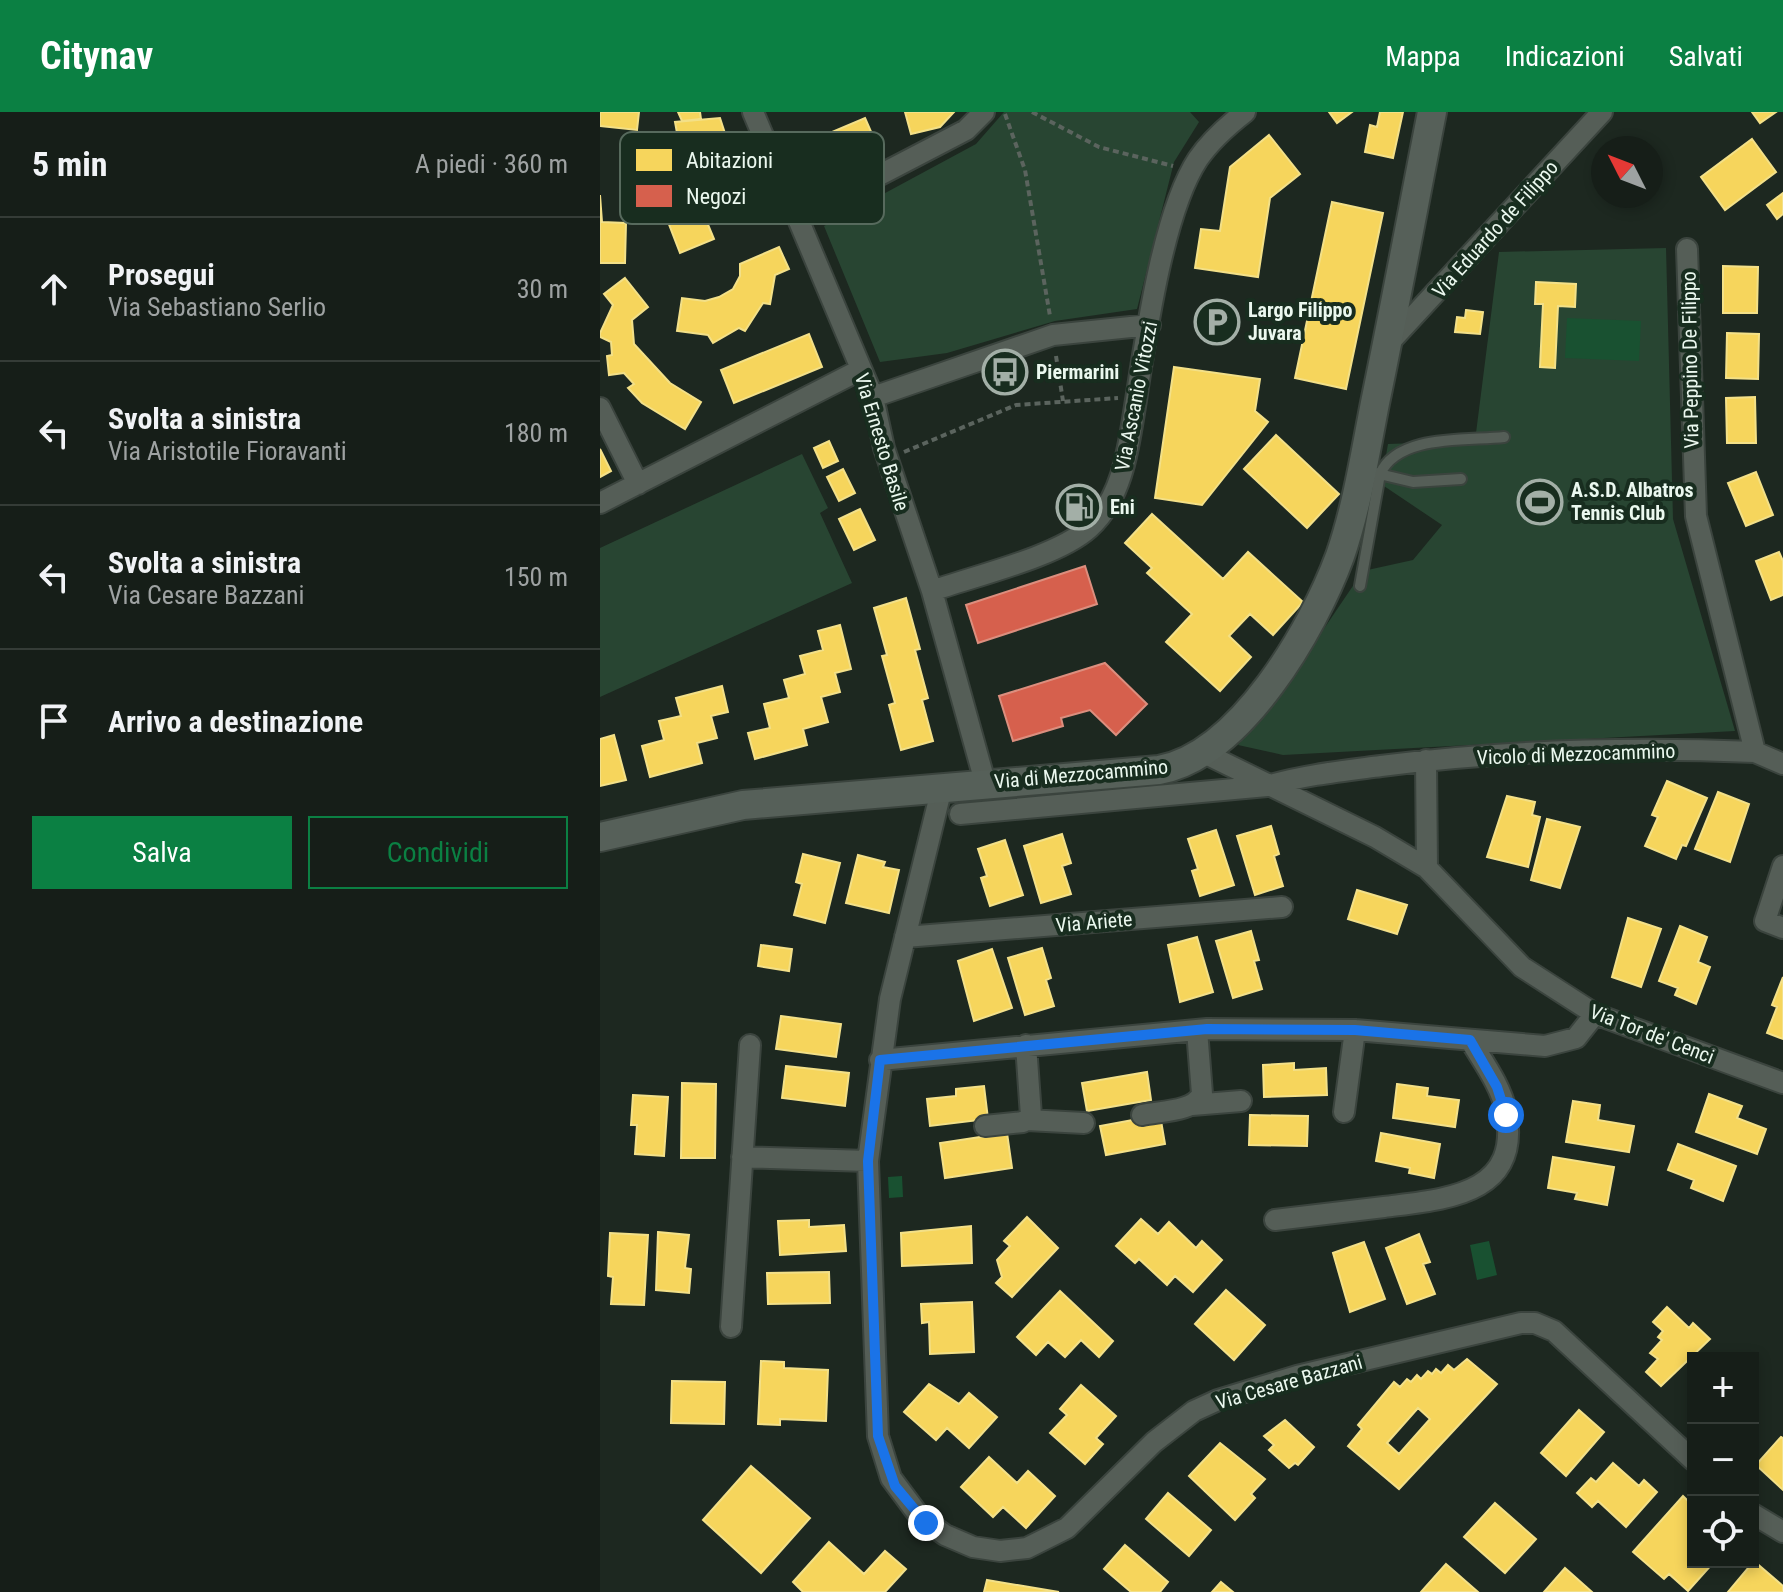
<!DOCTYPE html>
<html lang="it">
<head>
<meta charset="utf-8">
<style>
	body { margin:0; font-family:"Roboto Condensed",sans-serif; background:#232b25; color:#f1f3f6 }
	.controls { position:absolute; right:24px; bottom:24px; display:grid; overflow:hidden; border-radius:0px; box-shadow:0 4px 12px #0003 }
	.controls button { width:72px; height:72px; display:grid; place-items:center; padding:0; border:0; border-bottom:2px solid #353c37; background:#161e18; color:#f1f3f6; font:40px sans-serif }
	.compass { position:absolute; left:991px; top:24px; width:72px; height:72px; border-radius:50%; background:#161e18; box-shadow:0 4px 12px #0003; rotate:312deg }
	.stop { position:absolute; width:24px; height:24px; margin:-18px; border:6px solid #1a73e8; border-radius:50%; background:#fff }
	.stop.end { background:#1a73e8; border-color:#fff; box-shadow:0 2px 8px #0008 }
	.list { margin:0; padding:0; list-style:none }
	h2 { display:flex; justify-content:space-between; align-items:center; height:104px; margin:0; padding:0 32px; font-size:34px }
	h2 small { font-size:26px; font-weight:400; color:#9ea2a2 }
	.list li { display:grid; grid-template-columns:52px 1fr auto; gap:24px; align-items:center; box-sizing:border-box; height:144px; padding:0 32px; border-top:2px solid #353c37 }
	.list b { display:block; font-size:30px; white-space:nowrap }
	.list p { margin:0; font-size:26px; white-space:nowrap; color:#9ea2a2 }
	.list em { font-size:26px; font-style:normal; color:#9ea2a2 }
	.actions { display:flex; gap:16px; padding:24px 32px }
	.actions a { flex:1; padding:18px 0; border:2px solid #0b8043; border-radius:0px; text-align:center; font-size:28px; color:#0b8043 }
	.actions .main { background:#0b8043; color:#fff }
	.icon { flex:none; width:44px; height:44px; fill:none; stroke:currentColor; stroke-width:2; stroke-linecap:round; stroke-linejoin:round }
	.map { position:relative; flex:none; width:1183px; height:1480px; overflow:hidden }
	header { display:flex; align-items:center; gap:48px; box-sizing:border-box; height:112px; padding:0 40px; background:#0b8043; color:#fff }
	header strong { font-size:38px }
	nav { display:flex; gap:44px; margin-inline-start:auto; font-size:28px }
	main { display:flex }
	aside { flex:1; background:#161e18 }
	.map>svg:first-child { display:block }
</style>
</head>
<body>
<header>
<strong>Citynav</strong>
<nav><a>Mappa</a><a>Indicazioni</a><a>Salvati</a></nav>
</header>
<main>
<aside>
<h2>5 min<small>A piedi · 360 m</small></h2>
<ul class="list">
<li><svg class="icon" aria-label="ahead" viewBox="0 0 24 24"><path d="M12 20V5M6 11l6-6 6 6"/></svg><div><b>Prosegui</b><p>Via Sebastiano Serlio</p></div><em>30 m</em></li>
<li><svg class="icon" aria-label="left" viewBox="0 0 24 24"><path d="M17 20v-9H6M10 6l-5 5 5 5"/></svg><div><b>Svolta a sinistra</b><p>Via Aristotile Fioravanti</p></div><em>180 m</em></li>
<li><svg class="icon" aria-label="left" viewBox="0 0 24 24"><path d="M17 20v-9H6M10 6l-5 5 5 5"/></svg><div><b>Svolta a sinistra</b><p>Via Cesare Bazzani</p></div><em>150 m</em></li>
<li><svg class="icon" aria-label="arrive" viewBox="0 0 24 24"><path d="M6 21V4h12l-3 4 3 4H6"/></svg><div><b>Arrivo a destinazione</b></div></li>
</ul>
<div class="actions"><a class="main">Salva</a><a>Condividi</a></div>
</aside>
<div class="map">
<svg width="1183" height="1480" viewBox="0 0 1183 1480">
	<rect width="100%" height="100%" fill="#1d2820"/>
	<path fill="#284532" d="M404 0H590L599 10 574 50 537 197 455 209 347 241 280 250 224 114 376 32Z
		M1066 136 1073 407 1135 619 683 643 638 633 677 586 763 459 813 448 842 413 781 372 788 332 875 329 899 140Z
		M202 342 228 396 220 401 252 471 0 585V436Z"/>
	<path fill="#195131" d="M967 206 1041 209 1039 249 965 246Z
		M302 1064 303 1085 289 1086 288 1065Z
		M889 1129 897 1163 877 1168 870 1133Z"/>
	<path fill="#f6d55c" stroke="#f3e088" stroke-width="2" fill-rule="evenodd" d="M0 0H39L37 18 0 14Z
		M78 0H100L101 7 82 9Z
		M305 0H354L340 15 311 22Z
		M729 0H752L737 11Z
		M780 0H803L793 46 765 40 770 13 777 15Z
		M1152 0H1176L1160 11Z
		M120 6 132 43 82 49 75 10Z
		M265 6 283 47 205 81 187 39Z
		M669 23 700 62 670 86 658 165 595 156 601 117 620 119 630 55Z
		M1152 27 1176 60 1125 98 1101 65Z
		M111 54 118 71 141 61 156 97 123 111 113 85 99 91 114 127 80 141 65 102 83 94 73 70Z
		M1183 81V102L1177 107 1167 93Z
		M0 83 2 110 26 111 25 151H0Z
		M732 90 783 101 746 277 695 266Z
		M179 135 189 157 175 163 170 192 163 191 145 219 139 216 113 231 108 223 77 219 82 186 105 189 119 185 133 177 140 164V152Z
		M1123 154 1158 155 1157 201H1123Z
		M25 166 48 195 32 208 34 232 70 271 101 290 85 317 42 291 28 276 34 272 24 261 9 263 7 244 12 243 11 230 0 225V221L13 193 4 182Z
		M936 170 976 172 975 195 958 194 955 256 940 255 943 192H935Z
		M866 198 883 200 880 222 855 220 857 205 865 206Z
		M1127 221 1159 222 1158 267 1126 266Z
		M209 222 222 255 134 291 121 258Z
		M574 255 660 267 655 299 668 310 602 393 555 386Z
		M1155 285 1156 331H1127L1126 286Z
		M676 323 739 382 707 416 644 357Z
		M229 329 238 349 223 356 214 336Z
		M0 337 11 359 0 365Z
		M243 357 255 381 239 389 227 365Z
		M1156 360 1173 403 1146 414 1128 371Z
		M260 397 275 428 254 438 239 407Z
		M552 402 623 467 648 440 703 490 673 523 650 502 629 524 651 545 620 579 566 530 592 502 547 461 552 456 525 431Z
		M1179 440 1183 449V483L1171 488 1156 449Z
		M306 486 320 537 315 538 328 586 322 588 333 629 301 638 289 593 295 591 282 544 287 543 274 496Z
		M240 513 251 557 235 561 240 580 221 585 228 610 203 617 207 633 155 647 148 621 170 616 164 592 189 586 184 568 205 562 200 544 223 538 218 519Z
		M122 574 128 600 111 604 117 626 97 631 102 651 50 665 42 634 64 628 59 609 81 604 76 586Z
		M14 623 26 668 0 674V627Z
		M1067 669 1107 686 1086 734 1082 733 1076 747 1045 734 1058 705 1052 703Z
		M1118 680 1149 692 1130 750 1095 737Z
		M907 684 935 690 932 703 940 705 928 755 887 745Z
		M947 707 980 715 960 776 931 768Z
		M671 714 679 742 674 744 683 774 655 783 637 724Z
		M616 718 634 773 600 784 592 759 598 757 588 727Z
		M462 722 471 751 462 754 471 782 441 791 424 734Z
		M405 728 423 783 390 794 381 766 387 764 378 737Z
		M203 742 240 751 225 811 194 803 202 772 196 770Z
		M258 743 285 750 283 755 299 758 289 801 246 791Z
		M757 778 807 793 797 822 748 807Z
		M1028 806 1061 817 1041 875 1012 865Z
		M1080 814 1107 825 1098 850 1110 855 1096 892 1075 883 1078 876 1059 869Z
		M651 819 659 848 654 849 662 877 633 886 616 829Z
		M597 825 613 880 580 890 568 833Z
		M161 833 192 837 189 859 158 854Z
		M442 836 451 866 446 868 454 894 425 903 408 846Z
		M392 837 412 896 374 909 358 849Z
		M1183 865V927L1167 921 1177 895 1172 893Z
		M181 904 241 912 236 945 176 937Z
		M694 951V958L726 956 727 983 664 985 663 953Z
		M186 954 249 961 245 994 182 986Z
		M547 960 551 988 487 999 482 971Z
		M82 971 116 972 115 1046H81Z
		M797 972 828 976 827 984 859 988 855 1015 793 1006Z
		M384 974 388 1007 330 1014 327 987 356 984V977Z
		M1109 982 1142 994 1137 1006 1166 1017 1157 1042 1096 1020Z
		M33 983 68 985 64 1044 35 1042 37 1013H31Z
		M973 989 1000 993 998 1008 1034 1014 1029 1040 966 1030Z
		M560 1003 565 1032 506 1043 500 1014Z
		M650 1003 708 1004 707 1034 649 1033Z
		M407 1021 412 1056 345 1066 340 1031Z
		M781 1021 840 1032 834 1066 809 1061 810 1056 776 1049Z
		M1078 1032 1136 1054 1123 1089 1091 1076 1094 1068 1068 1058Z
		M953 1045 1014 1055 1007 1093 975 1087 977 1081 948 1076Z
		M427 1105 458 1136 412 1185 396 1171 402 1165 397 1148 410 1134 404 1129Z
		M541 1107 558 1122 569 1110 596 1136 602 1129 622 1148 593 1180 575 1164 567 1173 539 1147 535 1151 516 1134Z
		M209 1108V1115L244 1113 246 1139 180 1143 178 1109Z
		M371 1114 372 1151 302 1154 301 1121Z
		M58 1120 89 1123 85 1156 91 1157 89 1181 56 1178Z
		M10 1121 48 1123 44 1193 11 1192 13 1165 8 1164Z
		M819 1122 830 1150 823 1152 835 1182 807 1192 786 1136Z
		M764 1130 785 1187 750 1200 733 1141Z
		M229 1160 230 1191 168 1192 167 1161Z
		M626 1178 665 1213 634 1248 595 1212Z
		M460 1179 513 1229 499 1245 481 1228 465 1245 448 1230 436 1243 417 1225Z
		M372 1190 374 1240 330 1242 329 1210 322 1211 321 1192Z
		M1067 1195 1089 1216 1093 1211 1110 1227 1061 1274 1046 1260 1058 1247 1050 1241 1062 1228 1058 1225 1063 1219 1053 1210Z
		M867 1247 897 1272 799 1377 748 1334 762 1317 758 1313 794 1270 800 1275 807 1267 811 1270 817 1263 821 1267 828 1259 832 1262 836 1257 841 1261 848 1253 854 1258ZM818 1296 830 1307 799 1342 787 1331Z
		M161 1249 184 1250V1256L228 1258 226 1309 180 1307V1313L158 1312Z
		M72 1269 125 1270 124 1312 71 1311Z
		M329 1272 359 1292 369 1281 397 1305 369 1336 347 1316 336 1328 304 1300Z
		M481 1273 516 1304 496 1326 503 1332 485 1352 450 1321 467 1303 460 1297Z
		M979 1298 1004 1320 966 1364 941 1341Z
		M685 1308 714 1335 698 1353 695 1351 689 1356 669 1338 674 1333 664 1324Z
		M1181 1325 1183 1326V1378L1156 1353Z
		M620 1331 665 1367 651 1382 655 1386 635 1408 589 1364Z
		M389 1345 417 1371 428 1359 455 1384 426 1416 403 1395 393 1405 361 1375Z
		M1013 1351 1039 1374 1044 1368 1057 1380 1026 1415 998 1389 992 1395 977 1381 991 1366 996 1370Z
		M151 1354 210 1406 161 1461 103 1408Z
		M568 1381 611 1418 589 1444 546 1407Z
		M1083 1384 1093 1394V1450H1114L1088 1479 1069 1462 1064 1467 1033 1440Z
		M895 1391 936 1427 905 1461 864 1425Z
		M229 1430 264 1462 285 1439 306 1457 285 1480H203L193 1470Z
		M525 1433 568 1470 560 1480H531L504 1457Z
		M1154 1449 1183 1474V1480H1128Z
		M846 1452 878 1480H821Z
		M965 1456 992 1480H944Z
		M387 1468 459 1480H384Z
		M621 1470 633 1480H612Z"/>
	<path fill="#d6604d" stroke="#dc8e7e" stroke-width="2" d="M482 381 492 390 476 408 466 400Z
		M485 454 497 492 378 531 366 493Z
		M505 551 547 592 516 623 490 598 461 606 463 614 413 629 399 584Z"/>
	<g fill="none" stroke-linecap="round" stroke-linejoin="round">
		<g stroke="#3b443e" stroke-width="14">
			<path id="service" d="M775 361 813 370 861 367
				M760 474 780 362C798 322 866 329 904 325"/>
		</g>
		<g stroke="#3b443e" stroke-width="24">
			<path id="minor" d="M153 0 273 285 284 336 332 479 385 670
				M199 105 366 18 384 0
				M1087 137 1096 404 1155 640
				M787 233 1002 0
				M273 285 453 223 550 213
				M0 296 38 372
				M0 391 260 258
				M332 479C374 464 457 445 489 416 524 385 529 331 536 288 546 223 563 100 598 47 611 28 627 14 645 0
				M604 641 775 725 827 756 922 855 995 902 1183 971
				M826 648 827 756
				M342 675 290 887 268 1049 278 1324 291 1366 320 1405 345 1423 373 1435 400 1439 427 1436 467 1416 554 1330 594 1299 618 1288 697 1264 921 1211H935L954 1219 1093 1348
				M360 702 667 674C704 663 743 659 781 654 904 638 1031 635 1155 640L1183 652
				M1183 754 1165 809 1183 816
				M305 825 682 795
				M280 948 607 917 755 918 945 934 976 926 995 902
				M592 993 641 989
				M744 1000 755 918
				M542 1003C560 999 594 1000 602 982L597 918
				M427 1008 484 1011
				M385 1014 423 1010 431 1004 426 933
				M142 1045 268 1049
				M675 1108C711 1104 748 1099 784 1095 845 1087 922 1084 906 999 901 974 883 950 870 928
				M131 1215 150 933
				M1153 1402 1183 1420"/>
		</g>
		<g stroke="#3b443e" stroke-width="32">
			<path id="secondary" d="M0 725 143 693 559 658C641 643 713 517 740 444 757 395 765 342 775 291 795 194 813 97 832 0"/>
		</g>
		<path stroke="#5b645e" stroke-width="4" stroke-dasharray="6 4" stroke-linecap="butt" d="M432 0 499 35 573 54
			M405 2 425 58 450 204
			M456 244 463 289
			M304 340 416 293 518 286"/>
		<use href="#service" stroke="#555e57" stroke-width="10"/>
		<use href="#minor" stroke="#555e57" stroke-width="20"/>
		<use href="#secondary" stroke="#566059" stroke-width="28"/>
	</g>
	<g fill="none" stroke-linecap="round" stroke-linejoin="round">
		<path stroke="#1a73e8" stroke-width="10" d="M326 1411 295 1374 278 1324 268 1049 280 948 607 917 755 918 870 928 897 975 906 1003"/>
	</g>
	<defs>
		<g id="parking-ring" transform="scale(2.3)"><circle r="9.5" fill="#182d1f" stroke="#a3afa7" stroke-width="1.5"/><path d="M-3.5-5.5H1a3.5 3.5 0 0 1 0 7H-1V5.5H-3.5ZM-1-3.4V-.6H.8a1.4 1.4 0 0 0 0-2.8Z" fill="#a3afa7"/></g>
		<g id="bus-ring" transform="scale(2.3)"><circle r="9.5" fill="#182d1f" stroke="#a3afa7" stroke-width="1.5"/><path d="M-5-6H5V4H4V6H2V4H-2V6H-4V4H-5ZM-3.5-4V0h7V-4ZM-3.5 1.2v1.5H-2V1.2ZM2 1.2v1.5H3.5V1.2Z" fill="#a3afa7"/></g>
		<g id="stadium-ring" transform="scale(2.3)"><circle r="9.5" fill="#182d1f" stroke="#a3afa7" stroke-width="1.5"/><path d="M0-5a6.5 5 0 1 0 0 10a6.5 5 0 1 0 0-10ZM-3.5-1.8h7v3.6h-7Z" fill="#a3afa7"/></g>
		<g id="fuel-ring" transform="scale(2.3)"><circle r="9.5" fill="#182d1f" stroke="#a3afa7" stroke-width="1.5"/><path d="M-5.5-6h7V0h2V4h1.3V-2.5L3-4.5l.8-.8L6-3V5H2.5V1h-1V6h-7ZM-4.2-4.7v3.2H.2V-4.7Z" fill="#a3afa7"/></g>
	</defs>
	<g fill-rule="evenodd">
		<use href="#parking-ring" x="617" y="210"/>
		<use href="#bus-ring" x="405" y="260"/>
		<use href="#stadium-ring" x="940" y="390"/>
		<use href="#fuel-ring" x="479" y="395"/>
	</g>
	<g text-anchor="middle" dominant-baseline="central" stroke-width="8" stroke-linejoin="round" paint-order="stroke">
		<g font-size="20" fill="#ebf8ef" stroke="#182d1f">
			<text transform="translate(895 117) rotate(-48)">Via Eduardo de Filippo</text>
			<text transform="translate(1090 248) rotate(-91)">Via Peppino De Filippo</text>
			<text transform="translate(536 284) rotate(-79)">Via Ascanio Vitozzi</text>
			<text transform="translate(282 330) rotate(73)">Via Ernesto Basile</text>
			<text transform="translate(976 642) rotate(-2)">Vicolo di Mezzocammino</text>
			<text transform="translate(481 662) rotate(-5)">Via di Mezzocammino</text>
			<text transform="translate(494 810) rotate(-5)">Via Ariete</text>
			<text transform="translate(1052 922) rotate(21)">Via Tor de' Cenci</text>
			<text transform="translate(689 1270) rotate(-16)">Via Cesare Bazzani</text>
		</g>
		<g font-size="20" font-weight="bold" fill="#ebf8ef" stroke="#182d1f" text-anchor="start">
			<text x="648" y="198">Largo Filippo<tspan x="648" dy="23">Juvara</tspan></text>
			<text x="436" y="260">Piermarini</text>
			<text x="971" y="378">A.S.D. Albatros<tspan x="971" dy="23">Tennis Club</tspan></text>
			<text x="510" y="395">Eni</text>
		</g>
	</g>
	<rect x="20" y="20" width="264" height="92" rx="12" fill="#182d1f" stroke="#576a5d" stroke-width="2"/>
	<rect x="36" y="37" width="36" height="22" fill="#f6d55c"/>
	<rect x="36" y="73" width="36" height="22" fill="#d6604d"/>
	<g font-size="22" fill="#ebf8ef">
		<text x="86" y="56">Abitazioni</text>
		<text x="86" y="92">Negozi</text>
	</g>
</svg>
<div class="controls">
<button>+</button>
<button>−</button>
<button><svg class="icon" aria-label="locate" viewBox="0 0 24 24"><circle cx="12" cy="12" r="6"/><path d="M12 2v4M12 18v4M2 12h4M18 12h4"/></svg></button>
</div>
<svg class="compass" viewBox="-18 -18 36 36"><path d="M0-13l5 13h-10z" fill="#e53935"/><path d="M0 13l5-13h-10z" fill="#9ea2a2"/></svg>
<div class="stop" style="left:906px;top:1003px"></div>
<div class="stop end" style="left:326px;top:1411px"></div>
</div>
</main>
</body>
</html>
